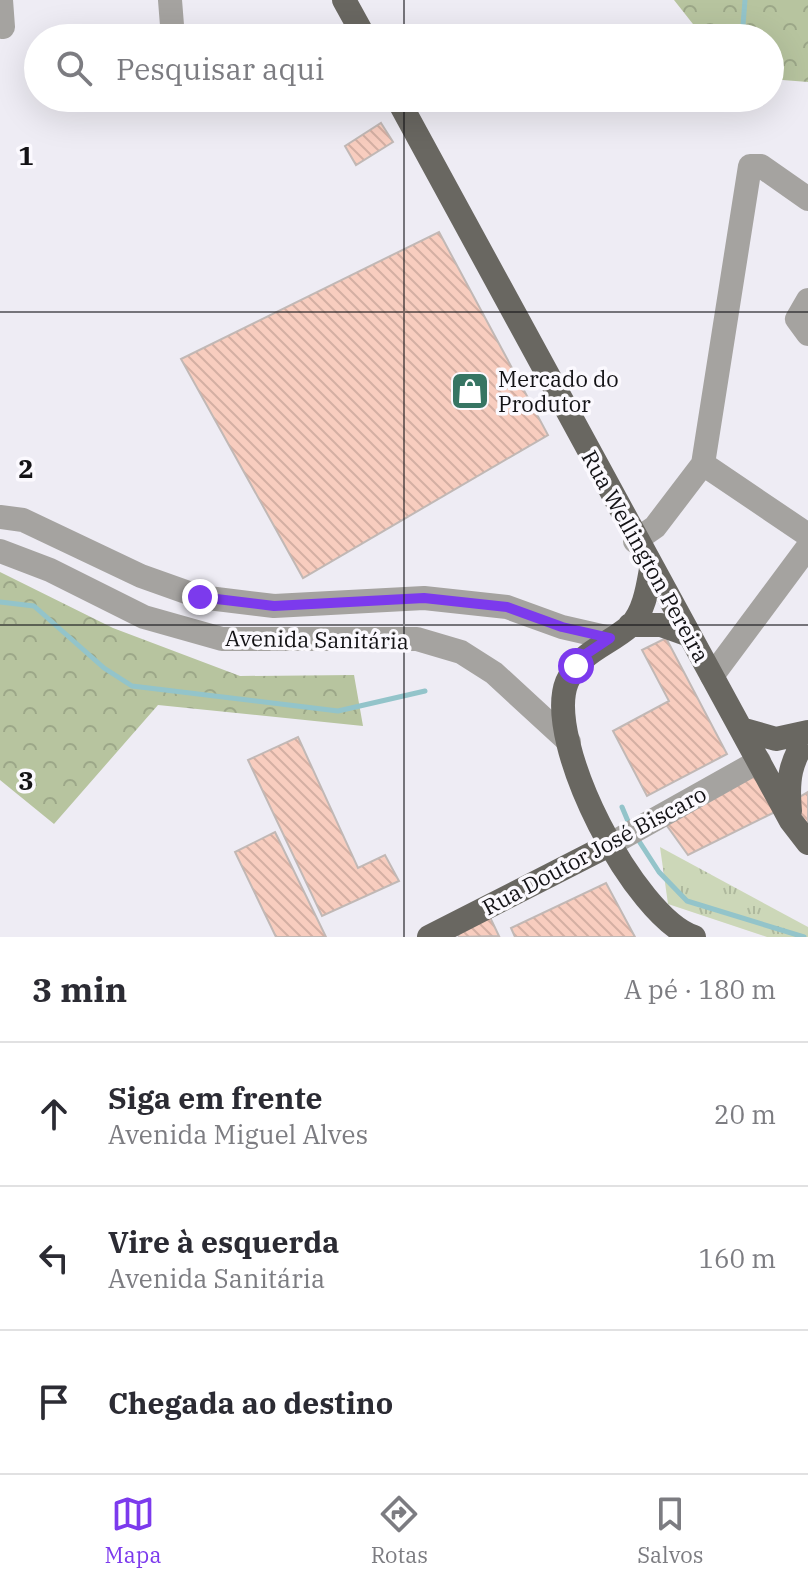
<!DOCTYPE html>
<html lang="pt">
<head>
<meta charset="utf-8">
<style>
	body { margin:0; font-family:"IBM Plex Serif",serif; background:#f2f2f3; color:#2b2b33 }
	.stop { position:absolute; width:24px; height:24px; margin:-18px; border:6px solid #7c3aed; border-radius:50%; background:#fff }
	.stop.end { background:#7c3aed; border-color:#fff; box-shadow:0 2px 8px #0008 }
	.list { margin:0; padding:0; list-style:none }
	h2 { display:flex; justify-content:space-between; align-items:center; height:104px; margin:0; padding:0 32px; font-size:34px }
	h2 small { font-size:26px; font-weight:400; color:#7c7c81 }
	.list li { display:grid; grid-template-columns:52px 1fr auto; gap:24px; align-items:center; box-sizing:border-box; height:144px; padding:0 32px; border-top:2px solid #e1e1e2 }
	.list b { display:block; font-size:30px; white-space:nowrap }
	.list p { margin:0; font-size:26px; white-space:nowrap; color:#7c7c81 }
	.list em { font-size:26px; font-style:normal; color:#7c7c81 }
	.icon { flex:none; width:44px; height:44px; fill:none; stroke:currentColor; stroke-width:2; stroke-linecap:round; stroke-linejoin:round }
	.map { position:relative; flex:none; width:808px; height:937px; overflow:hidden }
	.search { position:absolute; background:#fff; box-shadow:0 8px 32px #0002; left:24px; right:24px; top:24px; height:88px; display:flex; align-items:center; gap:20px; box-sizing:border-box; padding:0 28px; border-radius:44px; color:#7c7c81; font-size:30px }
	.sheet { height:536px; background:#fff }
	nav { display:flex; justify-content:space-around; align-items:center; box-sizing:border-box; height:112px; border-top:2px solid #e1e1e2; background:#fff; font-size:22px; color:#7c7c81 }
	nav a { display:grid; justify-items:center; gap:4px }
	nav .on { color:#7c3aed }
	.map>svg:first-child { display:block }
</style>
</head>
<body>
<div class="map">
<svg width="808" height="937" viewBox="0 0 808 937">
	<defs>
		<pattern id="grass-tufts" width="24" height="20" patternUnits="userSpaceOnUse" patternTransform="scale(2)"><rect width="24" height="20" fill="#ccd7b8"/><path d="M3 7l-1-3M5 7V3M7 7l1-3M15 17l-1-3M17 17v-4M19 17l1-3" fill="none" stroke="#aeb89d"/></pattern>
		<pattern id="forest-crowns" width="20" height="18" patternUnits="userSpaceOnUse" patternTransform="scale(2)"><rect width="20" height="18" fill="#b7c49f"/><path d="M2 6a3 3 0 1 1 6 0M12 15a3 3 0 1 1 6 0" fill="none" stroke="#9ca788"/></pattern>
		<pattern id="building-back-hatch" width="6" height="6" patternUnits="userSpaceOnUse" patternTransform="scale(2)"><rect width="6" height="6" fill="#f8cdbf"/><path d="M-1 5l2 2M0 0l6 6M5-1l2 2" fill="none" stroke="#d4afa3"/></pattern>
	</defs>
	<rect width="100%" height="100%" fill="#eeecf4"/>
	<path fill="url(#grass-tufts)" d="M660 847 808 927V937H767L668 904Z"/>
	<path fill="url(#forest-crowns)" d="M674 0H808V82L770 79V38H704Z
		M0 572 113 628 240 676 354 675 363 726 158 705 54 824 0 780Z"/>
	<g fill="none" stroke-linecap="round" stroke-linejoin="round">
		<path stroke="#93c4ca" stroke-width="5" d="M742 38 745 0
			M735 104 736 98
			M0 602 34 606 104 668 132 686 338 711 425 691
			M622 807 630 826
			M637 838 659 872 687 901 804 937"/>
	</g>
	<path fill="url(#building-back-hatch)" stroke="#c1b8b5" stroke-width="2" d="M381 123 393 142 356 165 345 146Z
		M439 232 548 435 303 578 181 359Z
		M666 638 727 754 647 796 613 731 669 701 642 650Z
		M298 737 358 868 385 855 399 881 322 916 248 760Z
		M755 774 775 812 688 855 665 823Z
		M808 792V825L791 802Z
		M275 832 326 937H276L235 852Z
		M606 883 635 937H515L511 928Z
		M488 913 499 936 459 937 456 930Z"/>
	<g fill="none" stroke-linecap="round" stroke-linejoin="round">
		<path stroke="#a5a3a0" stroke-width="24" d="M1 0 3 27
			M170 0 173 38
			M808 300 797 319 808 334
			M703 464 808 535
			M0 517 23 520 141 576 200 597 274 606 424 598 507 607 562 627 610 638
			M635 541 655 527 703 464 750 166H761L808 199
			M0 551 50 570 144 617 222 639H417L461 652 494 673 569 742
			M712 676 808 547
			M611 844 759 761"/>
		<path stroke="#696761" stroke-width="24" d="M344 0 365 38
			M397 98 791 821 808 843
			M651 569C648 586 644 613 630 626 607 646 580 651 567 682 543 741 635 918 694 937
			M630 625H661L689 635
			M741 729 776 739 808 732
			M790 811C787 780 790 761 808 736
			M429 937 611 844"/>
	</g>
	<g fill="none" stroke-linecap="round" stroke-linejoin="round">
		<path stroke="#7c3aed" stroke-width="10" d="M200 597 274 606 424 598 507 607 562 627 610 638 586 654 576 666"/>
	</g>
	<path fill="none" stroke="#131215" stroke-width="2" stroke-opacity="0.55" d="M404 0V38M404 98V937M0 312H808M0 625H808"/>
	<defs>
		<g id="shop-square" transform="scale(2)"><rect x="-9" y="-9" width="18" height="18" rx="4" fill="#377563" stroke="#fbf9fe"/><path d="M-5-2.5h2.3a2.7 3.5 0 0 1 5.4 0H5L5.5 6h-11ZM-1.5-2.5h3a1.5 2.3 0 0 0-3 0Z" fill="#fff"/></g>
	</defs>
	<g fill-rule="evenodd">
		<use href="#shop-square" x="470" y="391"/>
	</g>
	<g text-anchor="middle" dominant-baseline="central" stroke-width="7" stroke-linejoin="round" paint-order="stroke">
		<g font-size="22" fill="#131215" stroke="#fbf9fe" text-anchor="start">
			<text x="498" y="378">Mercado do<tspan x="498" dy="25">Produtor</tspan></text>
		</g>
		<g font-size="22" fill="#131215" stroke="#fbf9fe">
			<text transform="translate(646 556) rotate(61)">Rua Wellington Pereira</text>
			<text transform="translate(317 639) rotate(1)">Avenida Sanitária</text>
			<text transform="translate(594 850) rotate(-28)">Rua Doutor José Biscaro</text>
		</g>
	</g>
	<g font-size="26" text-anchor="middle" font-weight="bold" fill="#131215" stroke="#fbf9fe" stroke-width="7" stroke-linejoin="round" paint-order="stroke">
		<text x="26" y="165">1</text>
		<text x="26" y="478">2</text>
		<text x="26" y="790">3</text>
	</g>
</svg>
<div class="stop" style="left:576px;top:666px"></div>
<div class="stop end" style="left:200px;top:597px"></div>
<div class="search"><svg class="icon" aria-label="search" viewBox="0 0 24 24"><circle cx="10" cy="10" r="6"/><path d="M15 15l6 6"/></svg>Pesquisar aqui</div>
</div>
<section class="sheet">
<h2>3 min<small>A pé · 180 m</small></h2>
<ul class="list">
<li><svg class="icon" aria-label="ahead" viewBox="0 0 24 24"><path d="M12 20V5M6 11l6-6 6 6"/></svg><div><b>Siga em frente</b><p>Avenida Miguel Alves</p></div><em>20 m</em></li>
<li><svg class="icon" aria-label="left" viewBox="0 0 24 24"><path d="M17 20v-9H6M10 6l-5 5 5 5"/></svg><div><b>Vire à esquerda</b><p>Avenida Sanitária</p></div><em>160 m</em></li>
<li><svg class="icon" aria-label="arrive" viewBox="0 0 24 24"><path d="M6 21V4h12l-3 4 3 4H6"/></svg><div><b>Chegada ao destino</b></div></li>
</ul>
</section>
<nav>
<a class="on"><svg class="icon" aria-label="map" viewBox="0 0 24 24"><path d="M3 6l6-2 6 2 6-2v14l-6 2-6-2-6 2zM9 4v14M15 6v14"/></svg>Mapa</a>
<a><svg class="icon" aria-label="directions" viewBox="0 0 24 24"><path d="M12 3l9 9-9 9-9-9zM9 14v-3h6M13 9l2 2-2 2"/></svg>Rotas</a>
<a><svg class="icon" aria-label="saved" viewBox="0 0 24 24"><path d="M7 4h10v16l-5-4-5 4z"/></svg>Salvos</a>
</nav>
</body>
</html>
